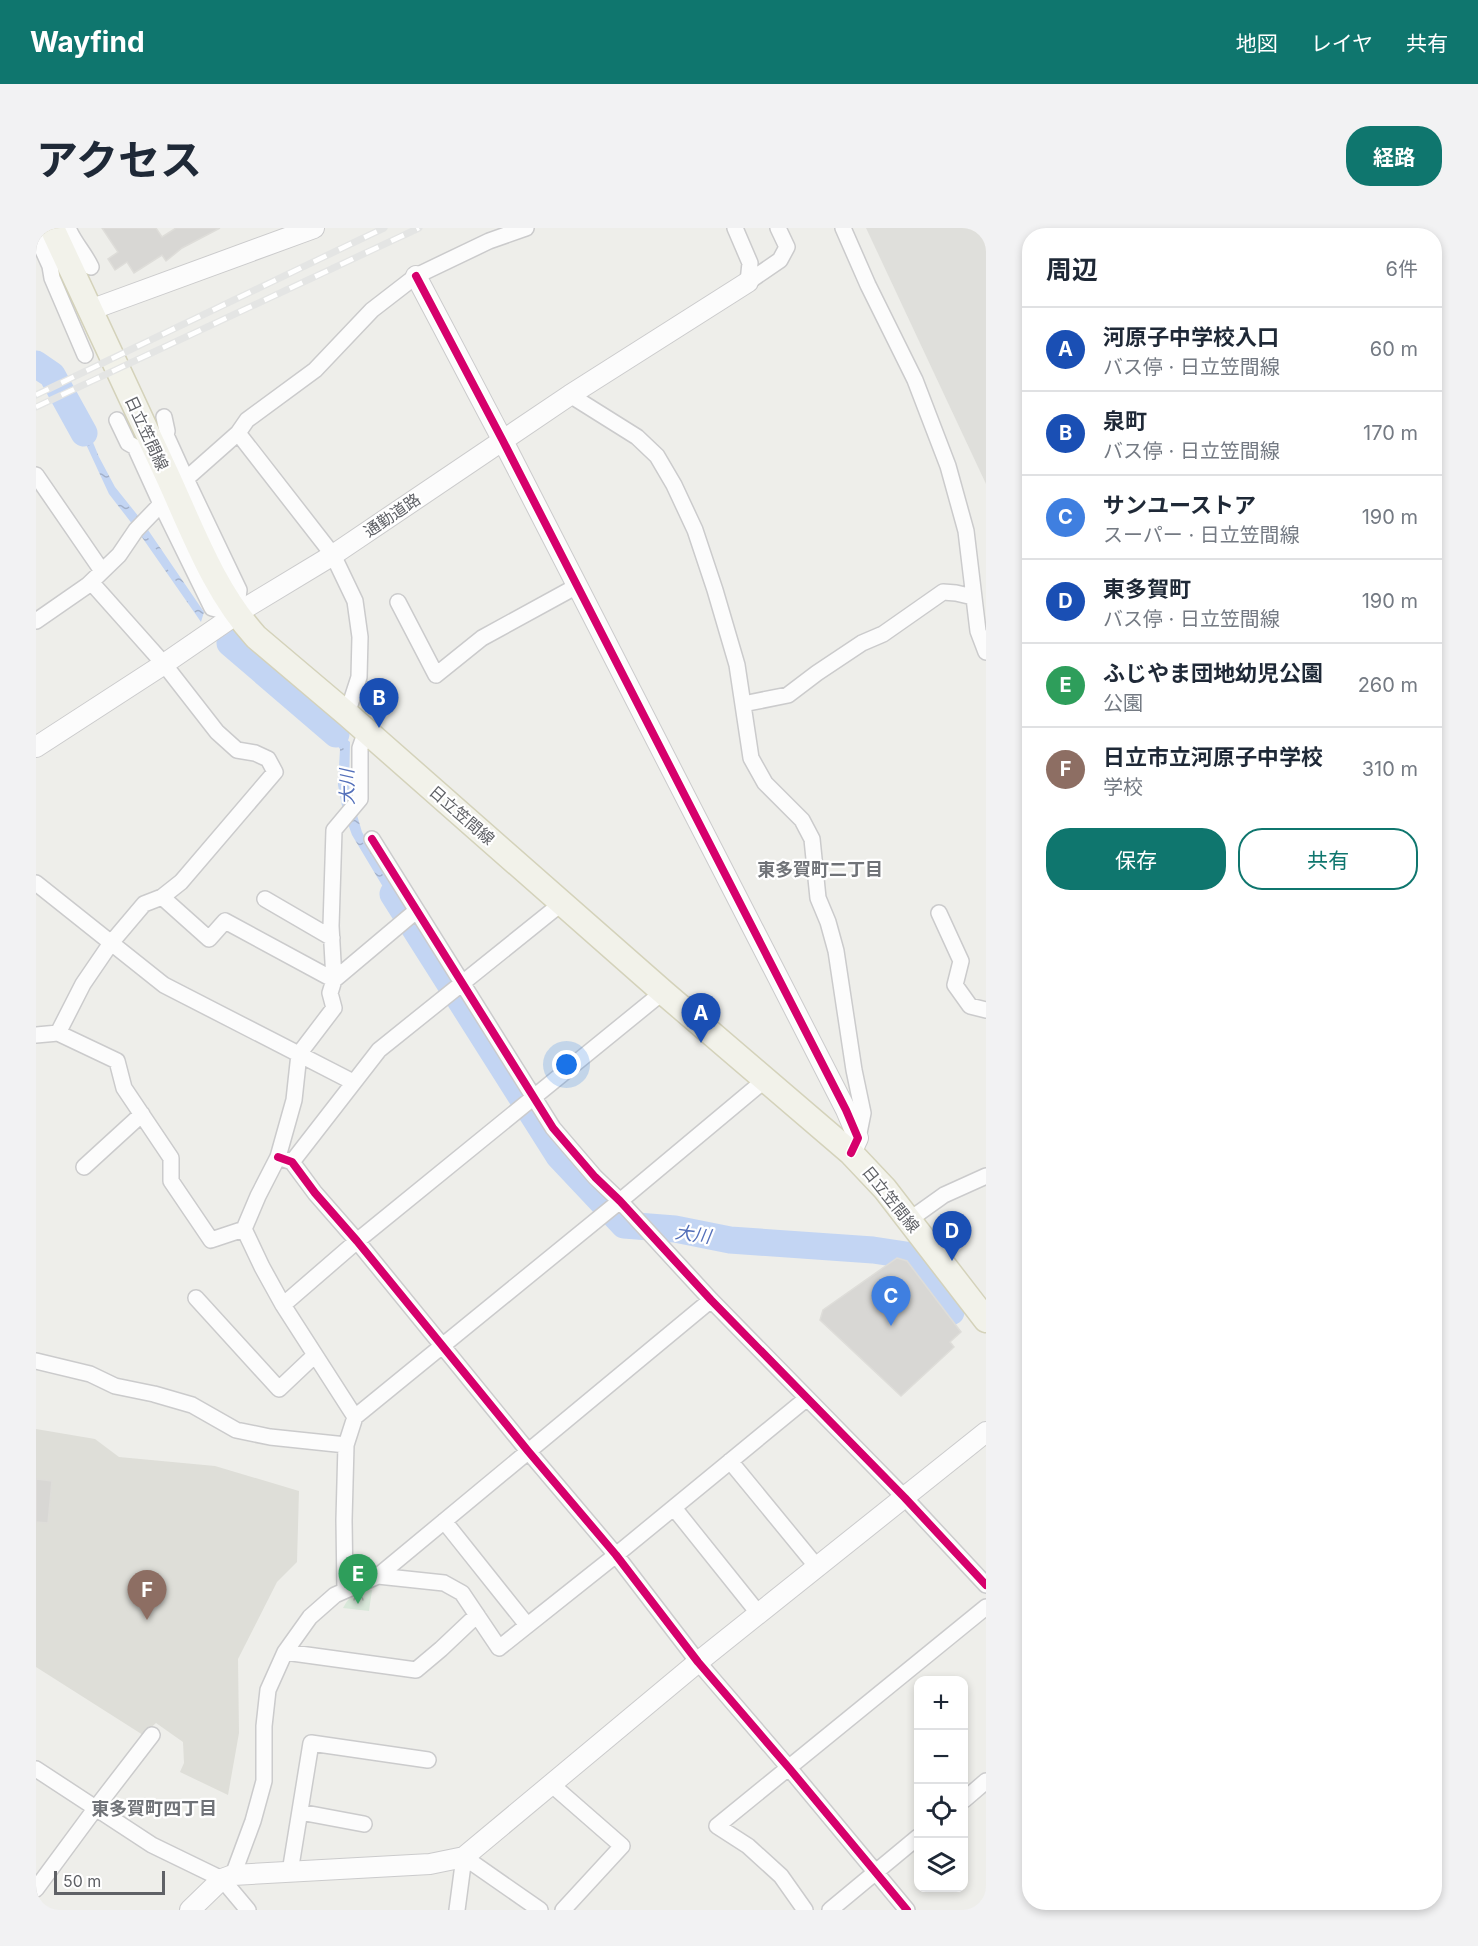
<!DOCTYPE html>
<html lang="ja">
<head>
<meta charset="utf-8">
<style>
	body { margin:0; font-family:Inter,"Noto Sans JP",sans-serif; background:#f2f2f3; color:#1f2937 }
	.controls { position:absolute; right:18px; bottom:18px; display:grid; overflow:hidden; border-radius:12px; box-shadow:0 3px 9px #0003 }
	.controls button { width:54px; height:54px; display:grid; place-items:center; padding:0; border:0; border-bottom:2px solid #e0e1e3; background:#fff; color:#1f2937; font:30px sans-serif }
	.scale { position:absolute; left:18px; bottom:15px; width:111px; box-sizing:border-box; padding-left:6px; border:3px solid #5f6166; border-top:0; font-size:16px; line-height:21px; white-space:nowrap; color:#5f6166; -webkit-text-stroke:4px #fff; paint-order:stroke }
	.you { position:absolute; left:531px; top:837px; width:21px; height:21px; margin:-15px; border:4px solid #fff; border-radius:50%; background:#1a73e8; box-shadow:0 0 0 9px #1a73e833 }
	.badge { display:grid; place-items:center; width:39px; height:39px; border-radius:50%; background:#0f766e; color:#fff; font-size:20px; font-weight:700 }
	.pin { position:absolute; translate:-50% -50px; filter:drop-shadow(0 2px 3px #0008) }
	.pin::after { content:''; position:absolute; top:32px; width:21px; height:18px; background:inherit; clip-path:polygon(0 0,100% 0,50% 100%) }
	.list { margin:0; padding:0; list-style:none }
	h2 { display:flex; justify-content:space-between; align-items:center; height:78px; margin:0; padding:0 24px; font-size:26px }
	h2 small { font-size:20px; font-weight:400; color:#747a83 }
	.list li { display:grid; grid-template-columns:39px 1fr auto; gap:18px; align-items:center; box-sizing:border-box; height:84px; padding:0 24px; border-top:2px solid #e0e1e3 }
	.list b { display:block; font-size:22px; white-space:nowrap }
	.list p { margin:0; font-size:20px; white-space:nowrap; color:#747a83 }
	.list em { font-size:20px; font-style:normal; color:#747a83 }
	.actions { display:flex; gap:12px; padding:18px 24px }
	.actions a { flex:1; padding:14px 0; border:2px solid #0f766e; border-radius:24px; text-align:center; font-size:21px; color:#0f766e }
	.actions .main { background:#0f766e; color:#fff }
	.icon { flex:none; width:33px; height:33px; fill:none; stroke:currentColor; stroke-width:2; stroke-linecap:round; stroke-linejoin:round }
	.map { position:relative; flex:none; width:950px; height:1682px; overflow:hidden; border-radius:24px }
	header { display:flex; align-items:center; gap:36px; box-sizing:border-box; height:84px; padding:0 30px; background:#0f766e; color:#fff }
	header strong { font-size:28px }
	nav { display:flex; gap:33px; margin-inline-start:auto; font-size:21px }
	.intro { display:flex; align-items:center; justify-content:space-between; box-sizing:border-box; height:144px; padding:0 36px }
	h1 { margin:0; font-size:42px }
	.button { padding:15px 27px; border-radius:24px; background:#0f766e; color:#fff; font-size:21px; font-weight:700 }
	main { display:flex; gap:36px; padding:0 36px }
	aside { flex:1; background:#fff; border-radius:24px; box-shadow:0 3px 9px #0003 }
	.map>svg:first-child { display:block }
</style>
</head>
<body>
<header>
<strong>Wayfind</strong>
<nav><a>地図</a><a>レイヤ</a><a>共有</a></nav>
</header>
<div class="intro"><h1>アクセス</h1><a class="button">経路</a></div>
<main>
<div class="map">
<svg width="950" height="1682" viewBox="0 0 950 1682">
	<defs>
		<pattern id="park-crowns" width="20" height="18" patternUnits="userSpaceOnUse" patternTransform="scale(1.5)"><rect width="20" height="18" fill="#d9e8da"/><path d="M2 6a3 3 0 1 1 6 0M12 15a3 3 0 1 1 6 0" fill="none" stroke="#b3bfb5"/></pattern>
		<pattern id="water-ripples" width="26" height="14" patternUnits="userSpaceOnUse" patternTransform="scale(1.5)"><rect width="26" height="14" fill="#c3d5f3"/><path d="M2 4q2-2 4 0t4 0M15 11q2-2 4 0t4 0" fill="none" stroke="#a2b0c9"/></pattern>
	</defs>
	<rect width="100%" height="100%" fill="#eeeeea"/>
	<path fill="#dfdfdb" d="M830 0H950V256Z"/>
	<path fill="#deded8" d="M0 1201 59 1211 83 1229 179 1238 263 1263 261 1334 241 1354 202 1431 203 1505 192 1567 144 1544 148 1535 147 1514 120 1495 107 1507 0 1439Z"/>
	<path fill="url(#park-crowns)" d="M336 1362 333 1383 307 1380C314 1367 320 1363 336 1362Z"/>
	<path fill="url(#water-ripples)" d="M0 130 23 150 11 154 0 142Z
		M32 172 36 182 49 195 63 229 79 259 103 289 97 297 73 266 42 199 27 184 22 176Z
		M110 299 168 384 165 394 103 305Z
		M197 413 270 474 263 482 190 420Z
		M275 480 314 514 313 558 315 573 307 583 302 557 304 521 296 511 270 487Z
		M321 587 326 604 372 682 365 689 316 607 312 596Z"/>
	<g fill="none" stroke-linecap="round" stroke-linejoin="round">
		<path stroke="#c3d5f3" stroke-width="27" d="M0 136 16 147 48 205
			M194 415 300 506
			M357 666 523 928 588 997 639 1001 694 1012 837 1022 870 1027 915 1084"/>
	</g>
	<path fill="#d8d7d4" stroke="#deddd9" stroke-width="1.5" d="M66 0H120L126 9 140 0H184L146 20 130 33 126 27 98 45 91 34 79 42 72 31 82 24Z
		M861 1030 871 1033 925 1104 914 1114 918 1119 865 1168 784 1092 787 1082Z
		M0 1251 16 1253 12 1295 0 1294Z"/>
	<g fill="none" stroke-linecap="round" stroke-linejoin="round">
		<g stroke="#cbcbcc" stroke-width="18">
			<path id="minor" d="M32 0C38 15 48 24 55 39
				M699 0 714 35 712 54
				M807 0 832 57 879 152 912 238 930 303 942 403 950 424
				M0 7 14 38 16 50 49 127
				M712 54 744 32 751 19 742 0
				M534 167 601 209 621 228 638 257 659 302 679 362 701 437 715 530 729 555 766 592 776 611 782 670 792 694 800 723 818 842 827 885 822 910
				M128 189 131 203 130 207 150 251
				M81 192 92 215 99 219 125 276
				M202 205 297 327 319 373 324 409 323 449 311 486
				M0 247 66 343
				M362 374 400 447 446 410 541 358
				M0 393 52 357 83 327 100 302 125 276 176 380 200 386 203 362 150 251 202 205 211 192 279 142 336 82 380 48 453 13 490 0
				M707 476 752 467 781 445 826 415 847 406 907 364 920 365 937 369
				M336 611 517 900 559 949 584 973 675 1072 869 1270 950 1357
				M0 655 128 757 317 854
				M126 669 173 711 189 693 298 752 380 683
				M229 671 296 710
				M903 685 925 733 919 757 934 778 950 782
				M22 805 47 756 75 715 108 676 126 669 145 654 239 544 232 531 219 525 201 522 181 504 128 436 55 354
				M0 807 22 805 81 833 88 860 135 930V953L175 1012 208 1001 222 968 242 929 258 872 263 826 298 780 294 765 298 752 295 698 298 602 324 571V520L330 503
				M242 929 256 934 279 965 321 1013 492 1223 580 1327 662 1434 753 1540 871 1682
				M256 934 343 822 526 675
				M48 939 106 886
				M873 992 908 967 950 948
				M208 1001 226 1039 247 1077 319 1189
				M160 1070 243 1161 279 1127
				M247 1077 321 1013 627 764
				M0 1133 54 1146 79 1158 118 1166 156 1177 200 1202 234 1209 310 1217
				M694 1233 781 1339
				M638 1280 723 1386
				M408 1293 491 1397
				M342 1348 408 1355 426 1365 463 1420 580 1327 770 1171
				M309 1362 308 1292 310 1217 319 1189 584 973 730 851
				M249 1424 380 1442 405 1421 441 1387
				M0 1541 116 1617 186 1651 212 1682
				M515 1556 586 1618 527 1682
				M928 1572 950 1553
				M264 1584 328 1596
				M254 1644 275 1515 392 1532
				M197 1647 217 1593 228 1553V1498L232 1462 249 1424 274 1389 299 1367 342 1348 675 1072
				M0 1661 59 1581 116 1507
				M421 1682 428 1629 504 1682
				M769 1682 745 1648 712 1618 681 1598 950 1379
				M794 1682 882 1609"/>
		</g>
		<g stroke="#cbcbcc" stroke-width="22">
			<path id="tertiary" d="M380 48 467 213 810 882 822 910 815 925
				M54 82 278 0
				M0 519 128 436 211 379 297 327 534 167 712 54
				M154 1682 186 1651 197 1647 394 1636 428 1629 662 1434 950 1204"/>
		</g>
		<g stroke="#d4d2ba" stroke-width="27">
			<path id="primary" d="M16 0C54 83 93 166 132 249 157 304 179 364 220 409L311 486 627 764 815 925 849 961 950 1092"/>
		</g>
		<use href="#minor" stroke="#fcfcfc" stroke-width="15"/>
		<use href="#tertiary" stroke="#fcfcfc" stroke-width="20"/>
		<use href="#primary" stroke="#f2f2ea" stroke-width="24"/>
		<g stroke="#e4e5e4" stroke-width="7">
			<path id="rail" d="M0 167 348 0
				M0 179 383 0"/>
		</g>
		<use href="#rail" stroke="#fff" stroke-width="4.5" stroke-dasharray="14" stroke-linecap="butt"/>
		<g stroke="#fff" stroke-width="11">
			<path id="cycleway" d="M380 48 467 213 810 882 822 910 815 925
				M336 611 517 900 559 949 584 973 675 1072 869 1270 950 1357
				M242 929 256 934 279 965 321 1013 492 1223 580 1327 662 1434 753 1540 871 1682"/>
		</g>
		<use href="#cycleway" stroke="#d6006c" stroke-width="8"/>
	</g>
	<g text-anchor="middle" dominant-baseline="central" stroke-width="4.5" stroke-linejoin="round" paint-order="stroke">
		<g font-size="16" fill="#5f6166" stroke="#fff">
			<text transform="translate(111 205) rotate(65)">日立笠間線</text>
			<text transform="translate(356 287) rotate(-34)">通勤道路</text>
			<text transform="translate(426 587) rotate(41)">日立笠間線</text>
			<text transform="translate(855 971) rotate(51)">日立笠間線</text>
		</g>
		<g font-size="18" font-style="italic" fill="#5470ba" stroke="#fff">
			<text transform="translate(311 559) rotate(-91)">大川</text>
			<text transform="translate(657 1006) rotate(8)">大川</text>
		</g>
		<g font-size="18" font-weight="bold" fill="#707378" stroke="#fff">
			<text x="784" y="641">東多賀町二丁目</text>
			<text x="118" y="1580">東多賀町四丁目</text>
		</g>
	</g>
</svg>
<div class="controls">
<button>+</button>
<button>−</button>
<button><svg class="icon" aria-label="locate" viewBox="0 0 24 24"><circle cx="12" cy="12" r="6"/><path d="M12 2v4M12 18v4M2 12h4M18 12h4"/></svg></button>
<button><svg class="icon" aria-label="layers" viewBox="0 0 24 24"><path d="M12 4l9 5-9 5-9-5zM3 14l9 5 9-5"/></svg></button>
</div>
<div class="scale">50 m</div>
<div class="you"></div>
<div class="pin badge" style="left:665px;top:815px;background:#1a4fb4">A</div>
<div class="pin badge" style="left:343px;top:500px;background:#1a4fb4">B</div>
<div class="pin badge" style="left:855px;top:1098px;background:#3f7fe0">C</div>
<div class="pin badge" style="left:916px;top:1033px;background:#1a4fb4">D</div>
<div class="pin badge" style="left:322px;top:1376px;background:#2e9e5b">E</div>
<div class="pin badge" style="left:111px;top:1392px;background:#8d6e63">F</div>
</div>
<aside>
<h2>周辺<small>6件</small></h2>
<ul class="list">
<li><span class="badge" style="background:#1a4fb4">A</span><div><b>河原子中学校入口</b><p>バス停 · 日立笠間線</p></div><em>60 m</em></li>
<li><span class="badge" style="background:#1a4fb4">B</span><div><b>泉町</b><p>バス停 · 日立笠間線</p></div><em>170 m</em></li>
<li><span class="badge" style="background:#3f7fe0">C</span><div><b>サンユーストア</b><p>スーパー · 日立笠間線</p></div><em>190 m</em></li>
<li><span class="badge" style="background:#1a4fb4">D</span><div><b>東多賀町</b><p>バス停 · 日立笠間線</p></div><em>190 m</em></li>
<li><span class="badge" style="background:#2e9e5b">E</span><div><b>ふじやま団地幼児公園</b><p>公園</p></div><em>260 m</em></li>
<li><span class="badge" style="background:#8d6e63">F</span><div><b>日立市立河原子中学校</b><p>学校</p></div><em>310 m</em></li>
</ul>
<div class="actions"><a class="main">保存</a><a>共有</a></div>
</aside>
</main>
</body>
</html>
